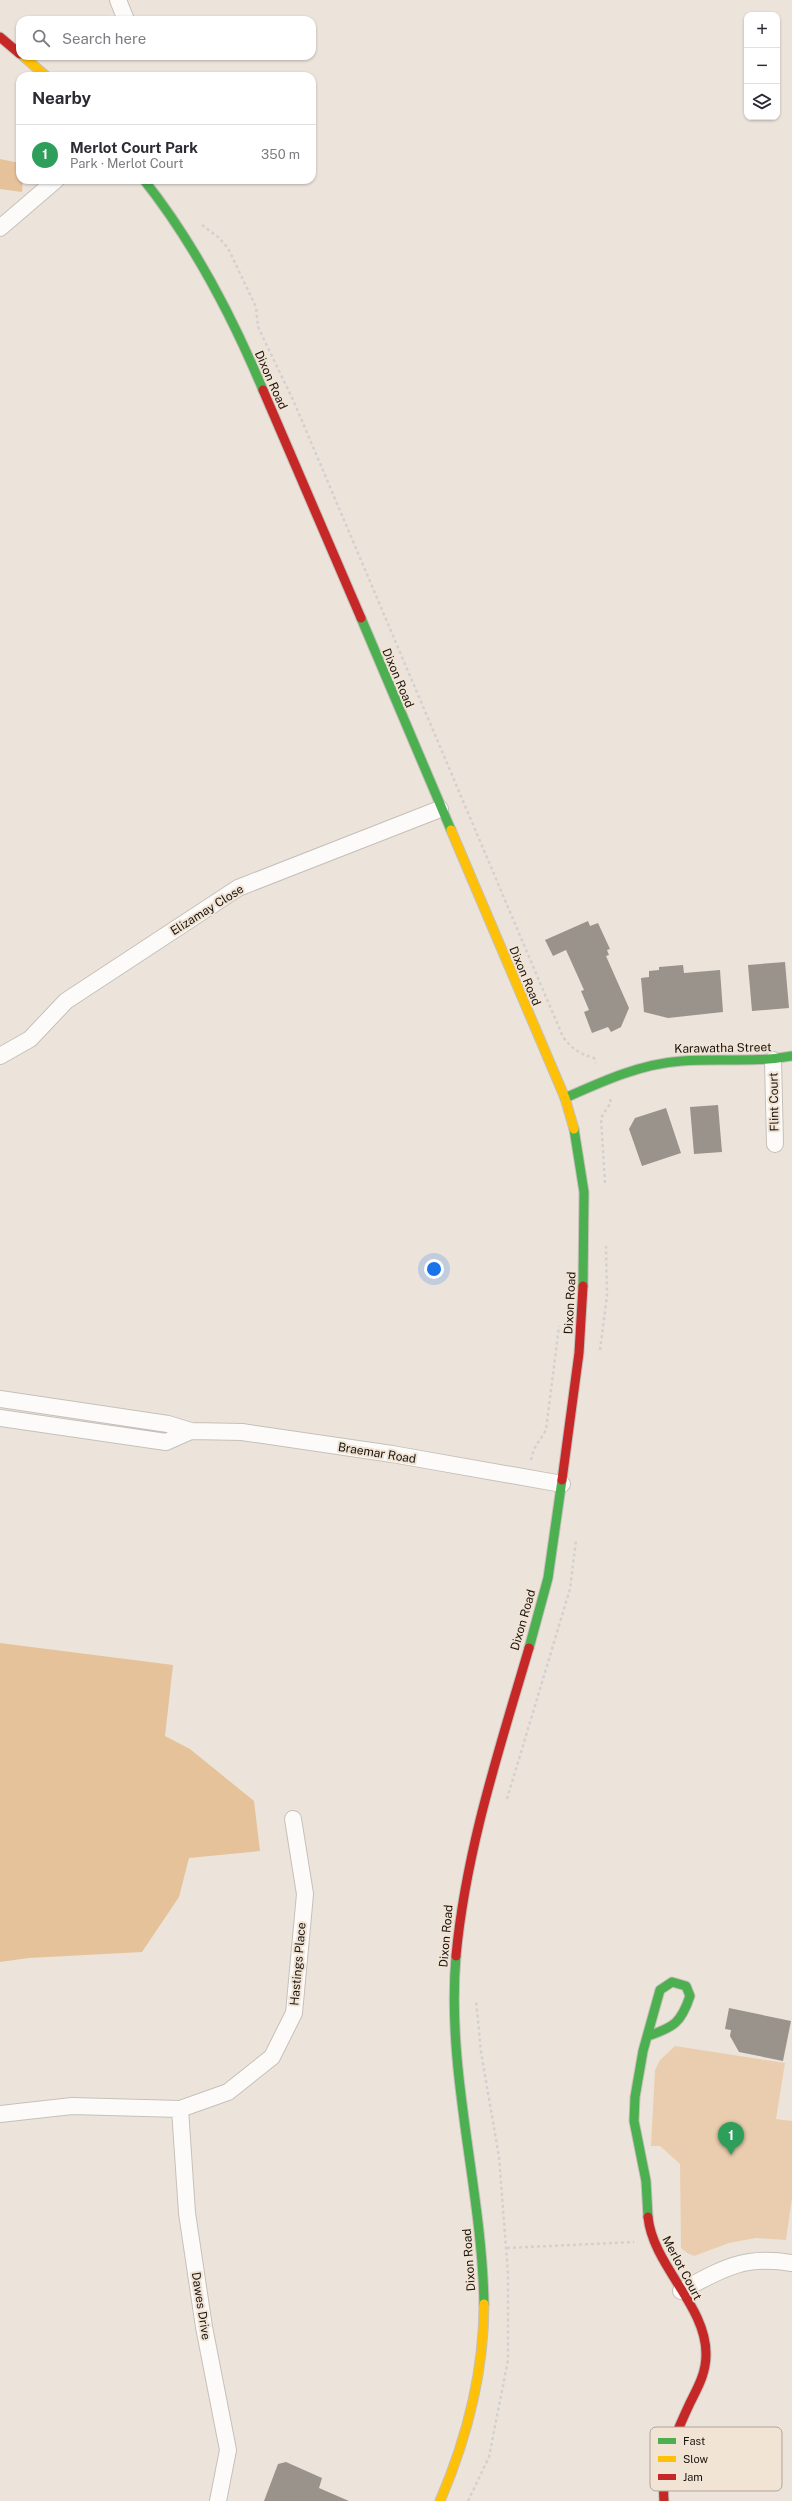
<!DOCTYPE html>
<html lang="en">
<head>
<meta charset="utf-8">
<style>
	body { margin:0; font-family:"Public Sans",sans-serif; background:#f7f7f7; color:#2b2b33 }
	.controls { position:absolute; right:12px; top:12px; display:grid; overflow:hidden; border-radius:8px; box-shadow:0 1px 3px #0004 }
	.controls button { width:36px; height:36px; display:grid; place-items:center; padding:0; border:0; border-bottom:1px solid #e1e1e2; background:#fff; color:#2b2b33; font:20px sans-serif }
	.you { position:absolute; left:434px; top:1269px; width:14px; height:14px; margin:-10px; border:3px solid #fff; border-radius:50%; background:#1a73e8; box-shadow:0 0 0 6px #1a73e833 }
	.badge { display:grid; place-items:center; width:26px; height:26px; border-radius:50%; background:#625c56; color:#fff; font-size:13px; font-weight:700 }
	.pin { position:absolute; translate:-50% -33px; filter:drop-shadow(0 1px 2px #0008) }
	.pin::after { content:''; position:absolute; top:21px; width:14px; height:12px; background:inherit; clip-path:polygon(0 0,100% 0,50% 100%) }
	.list { margin:0; padding:0; list-style:none }
	h2 { display:flex; justify-content:space-between; align-items:center; height:52px; margin:0; padding:0 16px; font-size:17px }
	h2 small { font-size:13px; font-weight:400; color:#7c7c81 }
	.list li { display:grid; grid-template-columns:26px 1fr auto; gap:12px; align-items:center; box-sizing:border-box; height:60px; padding:0 16px; border-top:1px solid #e1e1e2 }
	.list b { display:block; font-size:15px; white-space:nowrap }
	.list p { margin:0; font-size:13px; white-space:nowrap; color:#7c7c81 }
	.list em { font-size:13px; font-style:normal; color:#7c7c81 }
	.icon { flex:none; width:22px; height:22px; fill:none; stroke:currentColor; stroke-width:2; stroke-linecap:round; stroke-linejoin:round }
	.map { position:relative; flex:none; width:792px; height:2501px; overflow:hidden }
	.search { position:absolute; background:#fff; box-shadow:0 1px 3px #0004; left:16px; top:16px; width:300px; height:44px; display:flex; align-items:center; gap:10px; box-sizing:border-box; padding:0 14px; border-radius:12px; color:#7c7c81; font-size:15px }
	.panel { position:absolute; background:#fff; box-shadow:0 1px 3px #0004; left:16px; top:72px; width:300px; height:112px; border-radius:12px }
	.map>svg:first-child { display:block }
</style>
</head>
<body>
<div class="map">
<svg width="792" height="2501" viewBox="0 0 792 2501">
	<rect width="100%" height="100%" fill="#ece4db"/>
	<path fill="#eacdaf" d="M675 2046 785 2063 776 2119 792 2121V2198L786 2240 756 2238 729 2243 694 2256 687 2253 681 2248 680 2164 660 2146H651L655 2070 660 2060Z"/>
	<path fill="#e5c29a" d="M0 159 20 163V180H23L22 192 0 189Z
		M0 1643 173 1665 165 1736 190 1749 254 1801 260 1851 189 1858 179 1897 142 1952 29 1958 0 1962Z"/>
	<path fill="#99938c" d="M588 921 590 926 598 923 610 949 607 950 609 955 606 956 629 1008 621 1027 611 1032 608 1027 592 1033 584 1012 589 1010 581 991 584 990 566 950 553 956 545 940Z
		M785 962 789 1008 752 1011 748 965Z
		M683 965 684 973 720 970 723 1012 668 1018 644 1012 641 978 649 977V971L659 970V967Z
		M718 1105 722 1152 694 1154 690 1107Z
		M666 1108 681 1153 642 1166 629 1129 635 1118Z
		M729 2008 791 2021 783 2061 739 2052 730 2036 731 2030 725 2029Z
		M286 2462 322 2478 319 2488 349 2501H264L278 2464Z"/>
	<g fill="none" stroke-linecap="round" stroke-linejoin="round">
		<g stroke="#c6c0ba" stroke-width="18">
			<path id="street" d="M118 0 126 20
				M0 228 56 180
				M0 1056 30 1039 66 1001 238 888 440 809
				M773 1060 775 1144
				M0 1399 168 1424 191 1431 242 1432 392 1454 562 1484
				M0 1418 166 1442 191 1431
				M180 2109 187 2213 204 2327 228 2450 218 2501
				M0 2114 72 2106 180 2109 228 2092 272 2057 294 2013 305 1894 293 1819
				M681 2291C722 2269 743 2255 792 2263"/>
		</g>
		<g stroke="#c6c0ba" stroke-width="11">
			<path id="fast" d="M144 180C194 243 232 316 263 390
				M361 618 451 830
				M565 1098C603 1081 640 1064 682 1061 719 1058 755 1063 792 1056
				M574 1129 584 1192 583 1286
				M529 1648 548 1578 562 1480
				M456 1956C446 2073 482 2188 484 2304
				M648 2036C674 2027 681 2023 690 1996L686 1986 672 1982 660 1990 643 2051 635 2097 634 2121 646 2181 648 2217"/>
		</g>
		<g stroke="#c6c0ba" stroke-width="11">
			<path id="slow" d="M23 56 46 76
				M451 830 565 1098 574 1129
				M440 2501C467 2438 484 2373 484 2304"/>
		</g>
		<g stroke="#c6c0ba" stroke-width="11">
			<path id="jam" d="M0 37 20 54
				M263 390 361 618
				M562 1480 579 1353 583 1286
				M456 1956C466 1850 499 1750 529 1648
				M648 2217C653 2266 707 2306 706 2355 706 2373 698 2387 690 2403 675 2435 661 2465 664 2501"/>
		</g>
		<path stroke="#d3d1cf" stroke-width="2.5" stroke-dasharray="3 3" stroke-linecap="butt" d="M202 225 218 237 228 248 256 307 258 327 294 402 563 1037C572 1049 580 1054 594 1058L596 1063
			M605 1183 601 1118 611 1102 610 1099
			M600 1350 607 1296 606 1246
			M531 1460 534 1449 546 1430 559 1326
			M507 1799 570 1589 576 1540
			M507 2248 634 2242
			M468 2501 489 2457 508 2360V2274L499 2157 481 2052 476 2000"/>
		<use href="#street" stroke="#fcfbfa" stroke-width="16"/>
		<use href="#fast" stroke="#4caf50" stroke-width="9"/>
		<use href="#slow" stroke="#ffc107" stroke-width="9"/>
		<use href="#jam" stroke="#c62828" stroke-width="9"/>
	</g>
	<g text-anchor="middle" dominant-baseline="central" stroke-width="4" stroke-linejoin="round" paint-order="stroke">
		<g font-size="12" fill="#18130e" stroke="#f2e4d5">
			<text transform="translate(271 380) rotate(66)">Dixon Road</text>
			<text transform="translate(398 678) rotate(67)">Dixon Road</text>
			<text transform="translate(207 910) rotate(-32)">Elizamay Close</text>
			<text transform="translate(525 976) rotate(67)">Dixon Road</text>
			<text transform="translate(723 1048) rotate(-1)">Karawatha Street</text>
			<text transform="translate(774 1102) rotate(-91)">Flint Court</text>
			<text transform="translate(570 1303) rotate(-87)">Dixon Road</text>
			<text transform="translate(377 1453) rotate(9)">Braemar Road</text>
			<text transform="translate(523 1620) rotate(-74)">Dixon Road</text>
			<text transform="translate(446 1936) rotate(-85)">Dixon Road</text>
			<text transform="translate(298 1964) rotate(-85)">Hastings Place</text>
			<text transform="translate(469 2260) rotate(-94)">Dixon Road</text>
			<text transform="translate(682 2268) rotate(62)">Merlot Court</text>
			<text transform="translate(201 2306) rotate(81)">Dawes Drive</text>
		</g>
	</g>
	<rect x="650" y="2427" width="132" height="64" rx="6" fill="#f2e4d5" stroke="#b1a599" stroke-width="1"/>
	<rect x="658" y="2438" width="18" height="6" fill="#4caf50"/>
	<rect x="658" y="2456" width="18" height="6" fill="#ffc107"/>
	<rect x="658" y="2474" width="18" height="6" fill="#c62828"/>
	<g font-size="11" fill="#18130e">
		<text x="683" y="2445">Fast</text>
		<text x="683" y="2463">Slow</text>
		<text x="683" y="2481">Jam</text>
	</g>
</svg>
<div class="controls">
<button>+</button>
<button>−</button>
<button><svg class="icon" aria-label="layers" viewBox="0 0 24 24"><path d="M12 4l9 5-9 5-9-5zM3 14l9 5 9-5"/></svg></button>
</div>
<div class="you"></div>
<div class="pin badge" style="left:731px;top:2155px;background:#2e9e5b">1</div>
<div class="search"><svg class="icon" aria-label="search" viewBox="0 0 24 24"><circle cx="10" cy="10" r="6"/><path d="M15 15l6 6"/></svg>Search here</div>
<section class="panel">
<h2>Nearby<small></small></h2>
<ul class="list">
<li><span class="badge" style="background:#2e9e5b">1</span><div><b>Merlot Court Park</b><p>Park · Merlot Court</p></div><em>350 m</em></li>
</ul>
</section>
</div>
</body>
</html>
